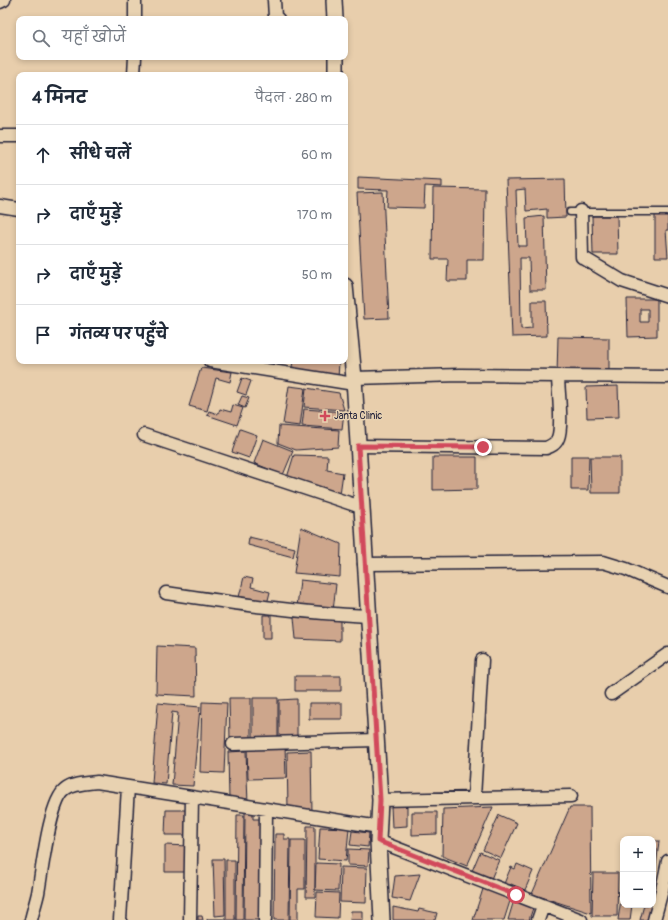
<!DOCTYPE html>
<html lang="hi">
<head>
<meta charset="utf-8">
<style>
	body { margin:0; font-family:Pangolin,"Playpen Sans Deva",sans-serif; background:#f2f2f3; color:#1f2937 }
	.controls { position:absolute; right:12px; bottom:12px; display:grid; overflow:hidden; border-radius:8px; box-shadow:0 2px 6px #0003 }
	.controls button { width:36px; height:36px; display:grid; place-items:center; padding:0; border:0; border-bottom:1px solid #e0e1e3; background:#fff; color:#1f2937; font:20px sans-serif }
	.stop { position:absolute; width:12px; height:12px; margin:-9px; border:3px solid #d1495b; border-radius:50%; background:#fff }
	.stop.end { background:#d1495b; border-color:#fff; box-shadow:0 1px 4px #0008 }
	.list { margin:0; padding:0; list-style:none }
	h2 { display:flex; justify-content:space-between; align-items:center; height:52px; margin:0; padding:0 16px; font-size:17px }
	h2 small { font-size:13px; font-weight:400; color:#747a83 }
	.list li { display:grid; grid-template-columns:26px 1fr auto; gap:12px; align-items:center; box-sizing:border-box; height:60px; padding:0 16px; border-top:1px solid #e0e1e3 }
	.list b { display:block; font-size:15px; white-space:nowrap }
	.list em { font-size:13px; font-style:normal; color:#747a83 }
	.icon { flex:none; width:22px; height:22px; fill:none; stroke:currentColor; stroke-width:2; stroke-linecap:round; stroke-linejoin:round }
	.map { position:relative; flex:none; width:668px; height:920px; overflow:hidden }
	.search { position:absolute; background:#fff; box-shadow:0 2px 6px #0003; left:16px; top:16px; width:332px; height:44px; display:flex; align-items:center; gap:10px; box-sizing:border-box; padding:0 14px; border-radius:8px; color:#747a83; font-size:15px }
	.panel { position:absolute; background:#fff; box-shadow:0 2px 6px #0003; left:16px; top:72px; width:332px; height:292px; border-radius:8px }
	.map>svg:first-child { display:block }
</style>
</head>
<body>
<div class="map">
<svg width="668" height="920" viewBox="0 0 668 920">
	<rect width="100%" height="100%" fill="#e8ceac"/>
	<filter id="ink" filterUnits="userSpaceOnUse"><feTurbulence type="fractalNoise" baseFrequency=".025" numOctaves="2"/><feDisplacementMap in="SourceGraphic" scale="8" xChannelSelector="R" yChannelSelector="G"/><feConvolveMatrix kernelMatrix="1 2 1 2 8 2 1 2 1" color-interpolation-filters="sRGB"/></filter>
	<g filter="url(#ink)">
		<path fill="#cda68c" stroke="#22223b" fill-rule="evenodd" d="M358 177 442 181V187L425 186 424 208 387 207 388 190 358 189Z
			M565 179 566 217 547 218V209L526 211 525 189 516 190 518 246H527L526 218 544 216 546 290H530L529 258H520L521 329 532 328V301H546L547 336 512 337 506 180Z
			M433 188 485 189 484 260H467V281H447L448 259H432Z
			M383 192 389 318 364 319 357 193Z
			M655 215H668V230H666L668 257H655Z
			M592 216H617L618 254H593Z
			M627 299H657V336L628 337ZM640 309H648V322H640Z
			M558 337 609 338V376L557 374Z
			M260 361H276L275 363Z
			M293 361H339L338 380 291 373Z
			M201 368 232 372 230 382 216 378 207 411 189 406Z
			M242 378 251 381 246 395 237 392Z
			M289 386 305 388 300 426 283 424Z
			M618 386 619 417 587 418 586 387Z
			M306 388 339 393 344 410 304 407Z
			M242 396 249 398 245 408 238 405Z
			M233 405 243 408 237 425 207 415 209 411 218 414 220 409 231 412Z
			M304 409 344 412 342 429 302 426Z
			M279 426 339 430 338 447 296 450 278 443Z
			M240 429 257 435 249 458 232 452Z
			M263 439 293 451 283 475 254 463Z
			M294 455 328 456 327 470 343 473 340 494 286 481Z
			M571 456H589L588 490H571Z
			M433 457H477V489L433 490Z
			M590 457H620V493H591Z
			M301 527 341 544 340 577 294 573Z
			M249 537 295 548 293 557 248 545Z
			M244 577 253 579 251 587 270 592 267 604 239 597Z
			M300 580 336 584 333 611 297 607Z
			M263 615H271V638H263Z
			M294 617 340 620V641L296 639Z
			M157 646 195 648 196 696 156 694Z
			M295 676H341V691H295Z
			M229 698H251V739H230Z
			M253 698H278V737L253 738Z
			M297 699V738L279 739V700Z
			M202 702 227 703 224 773 200 772Z
			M158 703 200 707 193 786 172 785 178 713 172 712 166 784 152 783Z
			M309 703H342V719H309Z
			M285 746 286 778 248 779 247 747Z
			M246 751 248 804 229 799 228 752Z
			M311 751 312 814 288 809 287 752Z
			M407 805V826L392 827 391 806Z
			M493 807 467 866 442 856 443 809Z
			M570 807H590L591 913 532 894Z
			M166 810H189L188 835H165Z
			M245 812H253V819H260L259 920H244Z
			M412 812H437V834L412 835Z
			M237 815H244L243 920H236Z
			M499 815 517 823 501 858 483 850Z
			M307 826H315V897H306Z
			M320 827 349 828 346 861 318 859Z
			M352 831 369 833 368 847 350 845Z
			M275 834H284V839H290L289 920H274Z
			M291 840H305V889H298V920H290Z
			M653 841H659L655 877H653Z
			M165 845 188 846 187 872H165Z
			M348 849 369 850 368 866 348 865Z
			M480 852 499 860 491 879 472 871Z
			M213 859H224L225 915 215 916Z
			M226 860H235V920H226Z
			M316 863 339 864 338 891 315 890Z
			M517 864 533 871 525 890 511 884 509 889 503 886 511 867 515 869Z
			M341 867 367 868 366 903 340 902Z
			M593 873H618L617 916H592Z
			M420 874 410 901 392 898 395 876Z
			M653 879 662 880 652 920H640L644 905H653Z
			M623 885V905H632L630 920H618Z
			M483 889 511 898 504 920H473Z
			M317 892 339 893 338 918 316 917Z
			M514 900 534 905 529 920H508Z
			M393 907 418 912 419 909 437 913 435 920H393Z
			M351 911H363V920H350Z
			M198 916H202L203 920H198Z
			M207 919H225V920H207Z"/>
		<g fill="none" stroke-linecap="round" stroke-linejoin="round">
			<g stroke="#22223b" stroke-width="9">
				<path id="service" d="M570 212H668"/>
			</g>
			<g stroke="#22223b" stroke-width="15">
				<path id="minor" d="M274 0 275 17 278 19
					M0 2 4 0
					M135 19V0
					M134 75 135 57
					M0 136H19
					M0 206 19 209
					M581 211 582 257 622 281 668 296
					M210 361 354 384
					M354 378 460 375 668 377
					M144 435 361 507
					M358 446 546 448C551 446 556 444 558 438 563 426 558 390 558 376
					M364 564 603 562 626 569 668 587
					M166 593C233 603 300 613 368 616
					M611 694 668 654
					M233 744 376 740
					M474 798 482 660
					M380 800 571 796
					M378 841 581 920
					M31 920C33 911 36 902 38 893 42 872 49 802 65 790 73 783 87 783 97 782L379 827
					M120 920 128 787
					M190 920 192 797
					M265 920 266 809
					M538 920 543 906
					M654 920 662 890 668 861"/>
			</g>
			<g stroke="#22223b" stroke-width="18">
				<path id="tertiary" d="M334 0 335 19
					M336 57V75
					M345 286 354 378 380 800 378 841 382 920"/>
			</g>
			<use href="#service" stroke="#e8d2b1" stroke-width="6"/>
			<use href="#minor" stroke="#e8d2b1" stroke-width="12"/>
			<use href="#tertiary" stroke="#e8d2b1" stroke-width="15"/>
		</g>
	</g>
	<g fill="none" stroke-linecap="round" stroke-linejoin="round" filter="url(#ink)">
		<path stroke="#d1495b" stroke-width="5" d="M483 447 358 446 380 800 378 841 516 895"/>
	</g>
	<path fill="#d1495b" stroke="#e8d2b1" stroke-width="1.5" d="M323 410h4v4h4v4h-4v4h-4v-4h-4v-4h4z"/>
	<g text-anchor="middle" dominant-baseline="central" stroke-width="3" stroke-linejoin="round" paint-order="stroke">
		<g font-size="10" fill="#22223b" stroke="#e8d2b1" text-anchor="start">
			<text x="334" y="416">Janta Clinic</text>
		</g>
	</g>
</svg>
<div class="controls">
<button>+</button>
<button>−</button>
</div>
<div class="stop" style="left:516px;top:895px"></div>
<div class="stop end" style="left:483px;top:447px"></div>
<div class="search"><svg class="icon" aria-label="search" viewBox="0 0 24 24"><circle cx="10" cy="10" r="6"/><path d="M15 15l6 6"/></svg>यहाँ खोजें</div>
<section class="panel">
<h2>4 मिनट<small>पैदल · 280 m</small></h2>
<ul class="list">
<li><svg class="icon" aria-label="ahead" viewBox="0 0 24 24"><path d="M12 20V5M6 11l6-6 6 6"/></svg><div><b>सीधे चलें</b></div><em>60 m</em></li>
<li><svg class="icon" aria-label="right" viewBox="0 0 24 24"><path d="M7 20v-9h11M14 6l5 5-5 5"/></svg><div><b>दाएँ मुड़ें</b></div><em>170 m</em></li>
<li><svg class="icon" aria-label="right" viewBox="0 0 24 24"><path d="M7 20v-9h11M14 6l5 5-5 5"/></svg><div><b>दाएँ मुड़ें</b></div><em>50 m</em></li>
<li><svg class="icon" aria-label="arrive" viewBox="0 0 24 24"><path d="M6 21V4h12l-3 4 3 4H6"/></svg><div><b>गंतव्य पर पहुँचे</b></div></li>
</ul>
</section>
</div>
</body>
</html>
